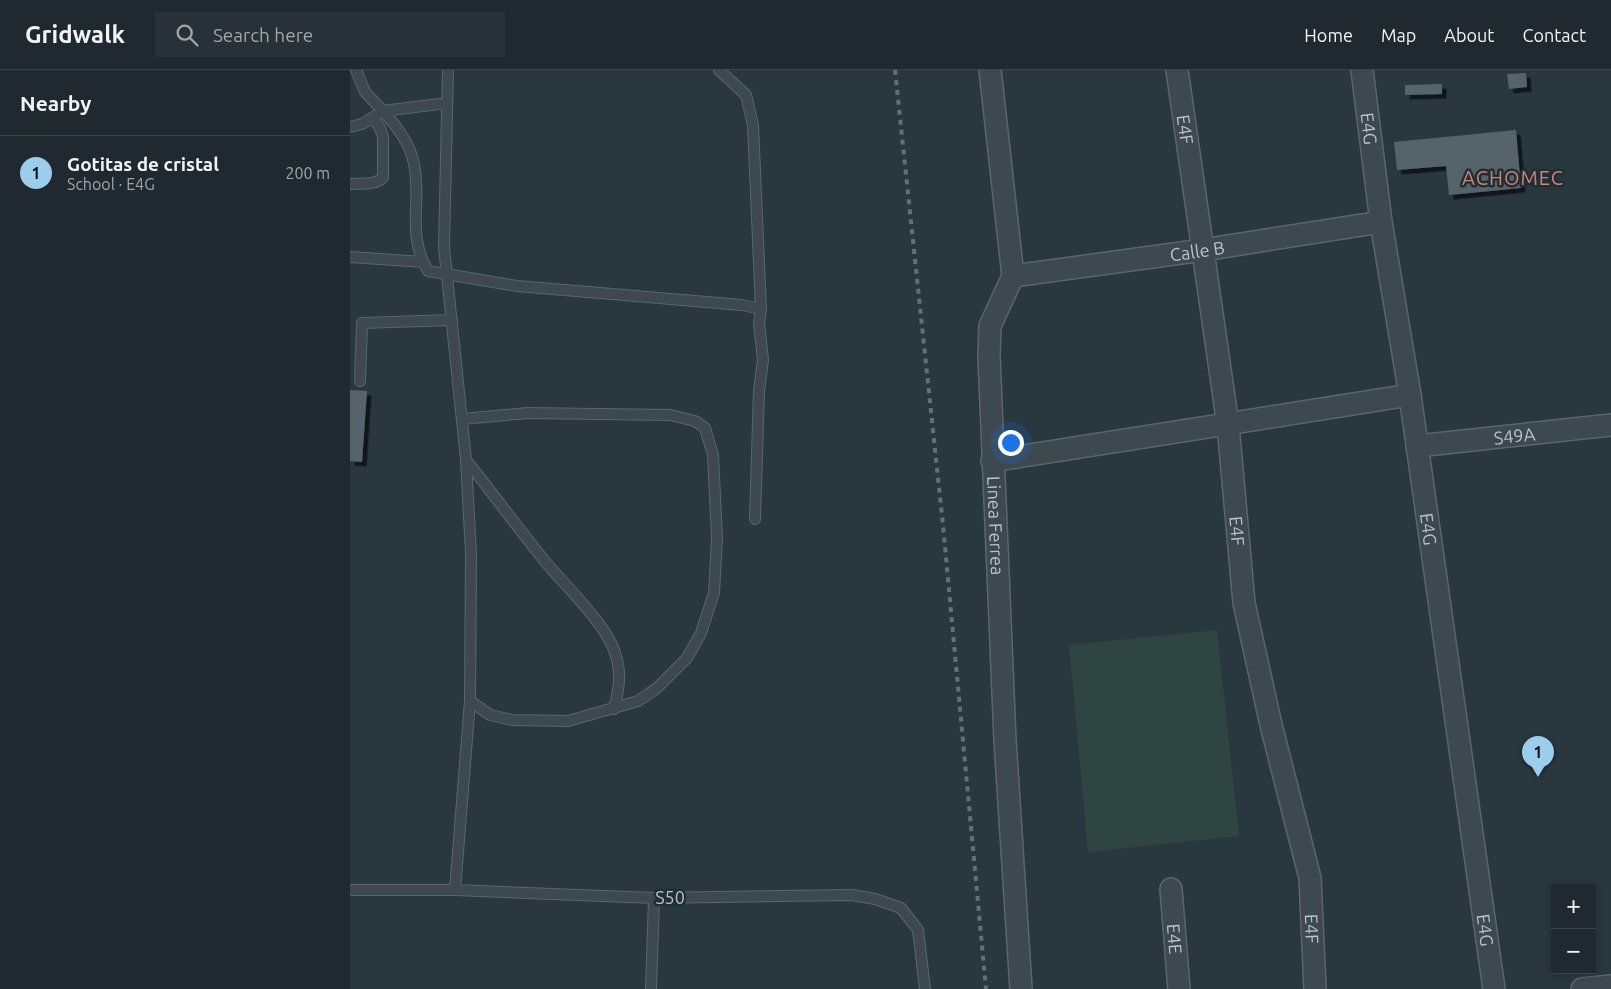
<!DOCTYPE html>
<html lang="en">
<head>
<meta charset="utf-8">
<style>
	body { margin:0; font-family:Ubuntu,sans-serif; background:#273137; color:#f1f3f6 }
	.controls { position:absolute; right:15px; bottom:15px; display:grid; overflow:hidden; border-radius:0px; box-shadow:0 2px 8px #0003 }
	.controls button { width:45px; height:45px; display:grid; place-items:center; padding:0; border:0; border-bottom:1px solid #3c454b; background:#1f292f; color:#f1f3f6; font:25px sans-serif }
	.you { position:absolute; left:660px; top:372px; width:18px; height:18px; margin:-12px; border:4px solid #fff; border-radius:50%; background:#1a73e8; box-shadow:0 0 0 8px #1a73e833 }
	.badge { display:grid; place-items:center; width:32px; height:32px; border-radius:50%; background:#9ccdec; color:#111; font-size:16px; font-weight:700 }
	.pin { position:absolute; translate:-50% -41px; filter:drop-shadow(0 1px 2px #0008) }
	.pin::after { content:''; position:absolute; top:26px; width:18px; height:15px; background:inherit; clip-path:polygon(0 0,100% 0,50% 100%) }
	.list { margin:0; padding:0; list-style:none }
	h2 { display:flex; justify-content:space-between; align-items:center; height:65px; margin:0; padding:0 20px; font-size:21px }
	h2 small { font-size:16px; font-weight:400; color:#a1a6aa }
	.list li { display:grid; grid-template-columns:32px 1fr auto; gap:15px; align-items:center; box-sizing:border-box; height:75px; padding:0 20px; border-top:1px solid #3c454b }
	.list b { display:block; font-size:19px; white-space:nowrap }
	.list p { margin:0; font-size:16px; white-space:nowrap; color:#a1a6aa }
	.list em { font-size:16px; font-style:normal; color:#a1a6aa }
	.icon { flex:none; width:28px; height:28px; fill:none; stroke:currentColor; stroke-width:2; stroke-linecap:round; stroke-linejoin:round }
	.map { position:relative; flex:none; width:1261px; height:919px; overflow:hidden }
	header { display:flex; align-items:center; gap:30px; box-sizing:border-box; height:70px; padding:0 25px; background:#1f292f; border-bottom:1px solid #3c454b }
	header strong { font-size:24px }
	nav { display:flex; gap:28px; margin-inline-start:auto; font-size:18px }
	.search { width:350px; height:45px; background:#273137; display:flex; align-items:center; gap:12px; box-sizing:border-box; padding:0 18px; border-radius:0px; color:#a1a6aa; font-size:19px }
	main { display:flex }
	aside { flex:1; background:#1f292f }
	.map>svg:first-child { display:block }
</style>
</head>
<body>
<header>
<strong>Gridwalk</strong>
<div class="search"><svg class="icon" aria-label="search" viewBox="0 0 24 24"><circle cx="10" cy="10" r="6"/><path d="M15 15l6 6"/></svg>Search here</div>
<nav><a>Home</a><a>Map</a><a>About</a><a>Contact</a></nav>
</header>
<main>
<aside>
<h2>Nearby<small></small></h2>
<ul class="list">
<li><span class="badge">1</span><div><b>Gotitas de cristal</b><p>School · E4G</p></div><em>200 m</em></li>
</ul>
</aside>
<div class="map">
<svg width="1261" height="919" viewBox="0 0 1261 919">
	<defs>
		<filter id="shadow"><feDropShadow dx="4.5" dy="4.5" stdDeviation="0" flood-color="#0009"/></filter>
	</defs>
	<rect width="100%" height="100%" fill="#29373f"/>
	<path fill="#2f4541" d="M867 560 889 766 738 782 719 575Z"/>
	<path fill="#55646b" filter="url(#shadow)" d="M1176 3 1177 17 1159 19 1157 4Z
		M1092 14V24L1055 25V15Z
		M1166 60 1171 118 1099 125 1096 96 1047 100 1044 72Z
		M0 320 17 321 12 392 0 391Z"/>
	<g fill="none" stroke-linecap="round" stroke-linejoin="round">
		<g stroke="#5b666c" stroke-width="12">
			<path id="lane" d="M98 0 94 177 116 390 121 484 120 631 105 820
				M369 0 396 25 403 55 411 239
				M97 33 33 41C47 57 60 73 64 94 72 132 56 164 78 201L167 216 392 235 411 239 409 253 413 290 409 321 405 449
				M0 57 12 54 33 41 15 22 6 0
				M0 114C10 113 26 116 33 107V67L30 58 23 48
				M0 187 73 192
				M10 311 12 253 102 250
				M112 349 178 343 320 345 345 351 355 358 363 385 367 468 364 523 351 563 337 588 307 618 288 631 218 651 162 650 140 645 120 631
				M116 390C144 425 170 461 198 495 218 518 257 556 265 583 272 602 269 619 264 639
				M0 820H105L304 828 502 825 525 829 551 838 568 860 575 919
				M301 919 304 828"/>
		</g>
		<g stroke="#5b666c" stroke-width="24">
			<g id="street">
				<path id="s1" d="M640 0 663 206 640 256 639 286 655 670 671 919"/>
				<path id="s2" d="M827 0 878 355 894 533 921 655 960 808 965 919"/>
				<path id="s3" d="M1012 0 1031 152 1060 325 1144 919"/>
				<path id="s4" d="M663 206 853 180 1031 152"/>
				<path id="s5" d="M1067 376 1261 355"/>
				<path d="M642 391 1060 325"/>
				<path id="s6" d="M821 819 829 919"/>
				<path d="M1232 919 1261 916"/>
			</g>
		</g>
		<use href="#lane" stroke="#3d494f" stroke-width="10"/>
		<use href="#street" stroke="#3d494f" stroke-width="21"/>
		<path stroke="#627077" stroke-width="4" stroke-dasharray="5 5" stroke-linecap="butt" d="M545 0 593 455 636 919"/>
	</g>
	<g text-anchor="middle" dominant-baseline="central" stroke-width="5" stroke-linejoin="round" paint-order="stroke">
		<g font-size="18" fill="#bac3c9" stroke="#222e34">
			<text stroke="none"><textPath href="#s3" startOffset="59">E4G</textPath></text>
			<text stroke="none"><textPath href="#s2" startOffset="60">E4F</textPath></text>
			<text stroke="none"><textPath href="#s4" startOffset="186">Calle B</textPath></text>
			<text stroke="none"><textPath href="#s5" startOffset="98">S49A</textPath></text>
			<text stroke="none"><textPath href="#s1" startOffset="462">Linea Ferrea</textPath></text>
			<text stroke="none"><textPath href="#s3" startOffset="464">E4G</textPath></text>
			<text stroke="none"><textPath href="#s2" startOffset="465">E4F</textPath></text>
			<text x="320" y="827">S50</text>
			<text stroke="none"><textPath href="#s2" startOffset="871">E4F</textPath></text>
			<text stroke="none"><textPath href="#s3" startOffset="869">E4G</textPath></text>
			<text stroke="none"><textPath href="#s6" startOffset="50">E4E</textPath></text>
		</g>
		<g font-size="20" letter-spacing="1" fill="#ca8674" stroke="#222e34">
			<text x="1163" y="107">ACHOMEC</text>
		</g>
	</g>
</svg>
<div class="controls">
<button>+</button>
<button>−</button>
</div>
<div class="you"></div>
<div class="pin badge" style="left:1188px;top:707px">1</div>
</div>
</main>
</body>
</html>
